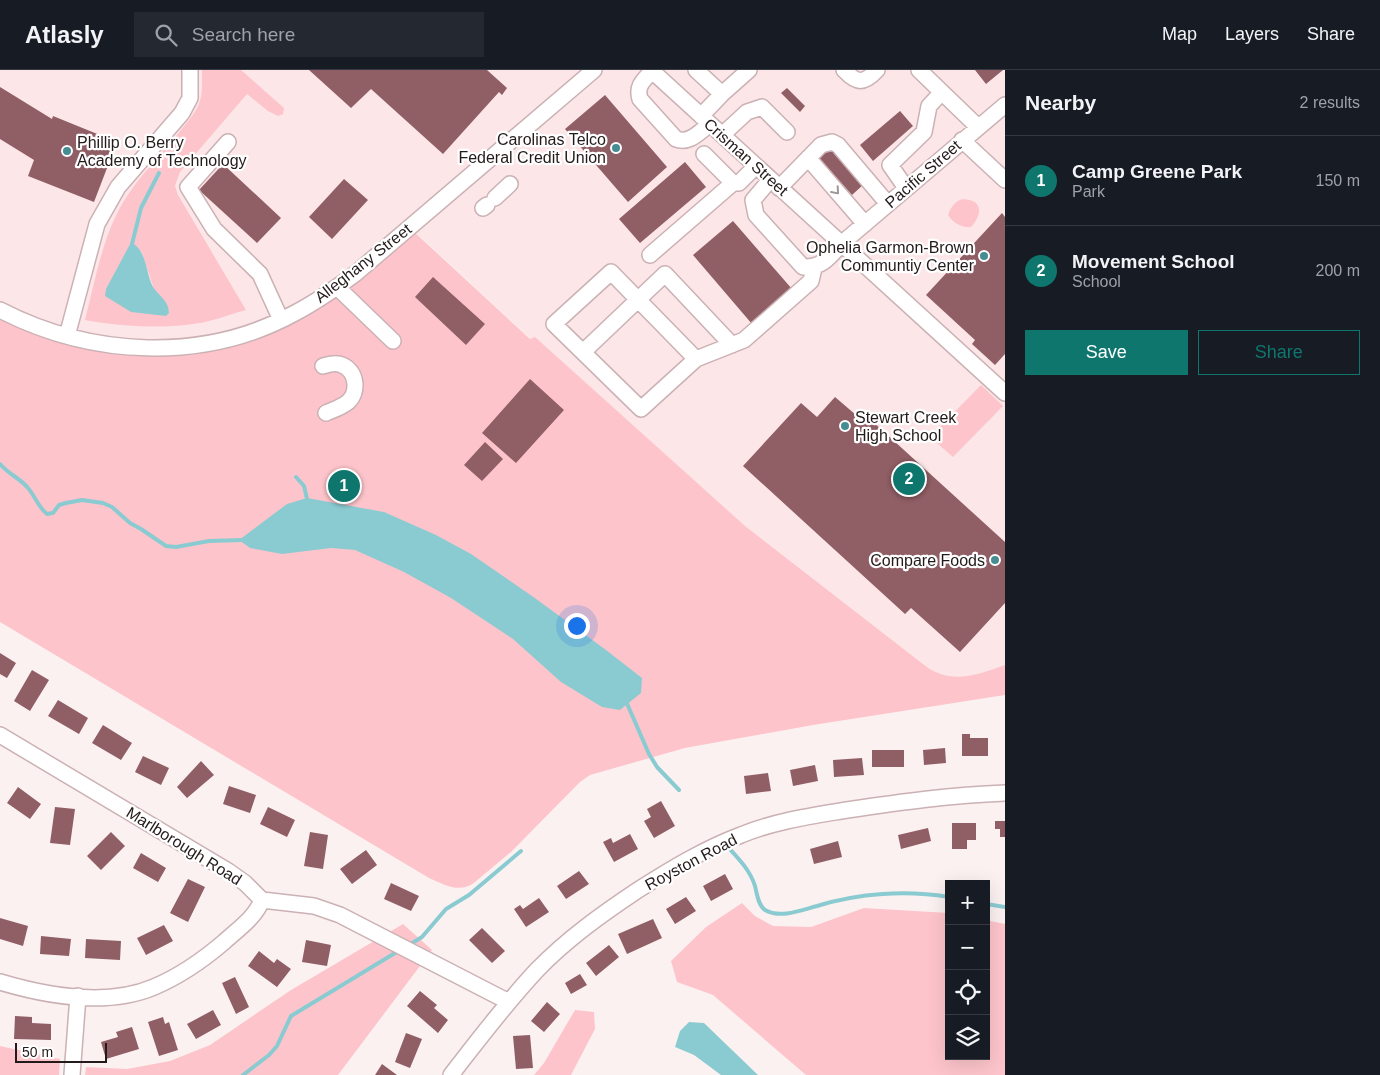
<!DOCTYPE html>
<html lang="en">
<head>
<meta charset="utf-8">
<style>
	body { margin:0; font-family:Helvetica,sans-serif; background:#242831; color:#f1f3f6 }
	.controls { position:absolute; right:15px; bottom:15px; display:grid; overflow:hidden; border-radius:0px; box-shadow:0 5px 20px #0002 }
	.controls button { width:45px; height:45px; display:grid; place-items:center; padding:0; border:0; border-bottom:1px solid #363941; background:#171b24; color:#f1f3f6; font:25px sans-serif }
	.scale { position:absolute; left:15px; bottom:12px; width:92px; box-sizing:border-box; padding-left:5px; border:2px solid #231a1b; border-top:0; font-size:14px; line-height:18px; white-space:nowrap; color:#231a1b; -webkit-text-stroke:4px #fff; paint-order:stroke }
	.you { position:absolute; left:576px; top:555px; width:18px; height:18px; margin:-12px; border:4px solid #fff; border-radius:50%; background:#1a73e8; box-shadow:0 0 0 8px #1a73e833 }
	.badge { display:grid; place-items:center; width:32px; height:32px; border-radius:50%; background:#0f766e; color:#fff; font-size:16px; font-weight:700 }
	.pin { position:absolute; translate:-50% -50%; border:2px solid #fff; box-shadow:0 1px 5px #0006 }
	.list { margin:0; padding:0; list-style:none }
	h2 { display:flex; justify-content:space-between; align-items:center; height:65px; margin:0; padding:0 20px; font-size:21px }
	h2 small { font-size:16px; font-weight:400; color:#9ea1a6 }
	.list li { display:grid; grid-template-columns:32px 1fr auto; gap:15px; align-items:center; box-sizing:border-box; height:90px; padding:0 20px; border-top:1px solid #363941 }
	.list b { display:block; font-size:19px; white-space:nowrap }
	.list p { margin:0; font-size:16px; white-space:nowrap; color:#9ea1a6 }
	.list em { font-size:16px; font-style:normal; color:#9ea1a6 }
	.actions { display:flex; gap:10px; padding:15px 20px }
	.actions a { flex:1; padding:11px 0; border:1px solid #0f766e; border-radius:0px; text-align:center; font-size:18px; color:#0f766e }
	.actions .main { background:#0f766e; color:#fff }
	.icon { flex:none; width:28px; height:28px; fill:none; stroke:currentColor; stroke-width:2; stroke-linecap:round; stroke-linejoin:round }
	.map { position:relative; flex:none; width:1005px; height:1005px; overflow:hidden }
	header { display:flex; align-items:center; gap:30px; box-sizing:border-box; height:70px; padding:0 25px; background:#171b24; border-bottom:1px solid #363941 }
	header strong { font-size:24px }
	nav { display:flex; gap:28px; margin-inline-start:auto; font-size:18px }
	.search { width:350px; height:45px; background:#242831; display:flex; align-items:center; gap:12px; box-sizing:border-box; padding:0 18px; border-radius:0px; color:#9ea1a6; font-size:19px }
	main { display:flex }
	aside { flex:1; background:#171b24 }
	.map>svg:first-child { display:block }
</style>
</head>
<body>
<header>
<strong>Atlasly</strong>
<div class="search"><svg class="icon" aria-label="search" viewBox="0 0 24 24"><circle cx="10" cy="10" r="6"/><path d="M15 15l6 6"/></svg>Search here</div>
<nav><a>Map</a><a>Layers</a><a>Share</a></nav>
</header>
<main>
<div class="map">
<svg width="1005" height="1005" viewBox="0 0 1005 1005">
	<rect width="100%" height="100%" fill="#fcf1f1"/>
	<path fill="#fce6e8" d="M0 0H589L322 224 228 268 114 275 0 239Z
		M599 0H1005V612L917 628 421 167 411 159Z"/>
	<path fill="#fdc5cb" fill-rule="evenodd" d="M202 0H241L284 38 283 44 278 46 268 41 247 24 180 102 175 116 178 125 246 240C234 243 222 248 209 251 171 260 123 257 85 250 95 211 102 169 122 134 137 109 158 87 177 65 184 55 194 46 199 34 203 23 202 11 202 0ZM141 180 153 216 126 239 120 234Z
		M963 129C984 130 982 145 971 157 962 158 953 153 948 145 950 138 955 131 963 129Z
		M411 159 530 269 535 267 745 456 928 598C954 614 977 605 1005 595V625L813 655 685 678 590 705 580 712 511 782 475 812C460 824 445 815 429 808L0 552V242L134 279 262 260Z
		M981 315 1003 336 953 387 930 367Z
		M742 833 755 846 773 856 811 857 864 838 949 843V986H986V850L1005 854V1005H806L713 925 677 912 671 891 706 857Z
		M403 854 432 880 338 1005H85L86 997 127 999 170 991 210 975 291 920Z
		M575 940 594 942 595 959 571 1005H534L544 993Z
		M0 976 60 989 59 1005H0Z"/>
	<path fill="#8acbd1" d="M134 174C147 183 146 204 153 217 159 226 169 231 169 243L166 246 131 242 105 226 106 219 129 176Z
		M307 428 384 442 436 465 471 484 532 526 606 580 642 608 641 623 620 640 602 637 561 612 513 569 451 528 404 502 355 480 331 478 282 484 250 478 239 470 287 434Z
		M689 952 704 953 758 1005H721L694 985 675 977 680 961Z"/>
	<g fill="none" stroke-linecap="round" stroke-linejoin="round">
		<path stroke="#8acbd1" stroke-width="4" d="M131 178 141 138 159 103
			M0 394C8 404 20 408 28 418 35 426 38 437 47 444L53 443 59 435 66 433 82 430 103 433 112 437 130 453 141 459 166 476 176 477 209 471 243 470
			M296 407 304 416 308 433
			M625 629 649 684 657 697 679 720
			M727 776C738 788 750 800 755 816 757 824 758 835 765 840 780 849 802 840 817 836 859 823 906 820 949 827
			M986 834 1005 837
			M409 875 422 867 446 839 469 825 521 781
			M243 1005 269 985 277 976 291 946 400 880"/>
	</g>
	<path fill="#905e65" d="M309 0H487L507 18 502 25 499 22 443 84 371 19 351 38Z
		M975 0H1003L986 14Z
		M0 17 52 49 53 46 117 72 94 132 28 106 34 90 0 69Z
		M787 18 805 36 800 42 781 23Z
		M605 25 667 97 628 132 565 59Z
		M900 41 913 56 873 91 860 75Z
		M831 76 865 113 852 125 818 87Z
		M685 92 706 117 640 173 619 149Z
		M223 94 281 148 257 173 199 120Z
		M344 109 368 130 332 169 309 147Z
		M1002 143 1005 147V284L995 295 972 274 975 270 926 225Z
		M733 151 792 219 752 254 693 185Z
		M433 207 485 254 466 275 415 227Z
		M530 309 564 340 516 393 482 363Z
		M835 327 856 345 860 340 1005 472V533L960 582 911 538 905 544 743 396 801 333 817 347Z
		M485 372 503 389 482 411 464 395Z
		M0 583 16 593 7 608 0 604Z
		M32 600 49 610 30 641 14 631Z
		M58 630 88 648 79 664 48 646Z
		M103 655 132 673 121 690 92 673Z
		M962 664H970V668H988V686H962Z
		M945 678 946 693 924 695 923 680Z
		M872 680H904V697H872Z
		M143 686 169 698 161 715 135 702Z
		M862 688 864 705 834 707 833 690Z
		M201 691 214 705 187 728 177 717Z
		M815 695 818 711 793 716 790 700Z
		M768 703 771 721 746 724 744 706Z
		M229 716 256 725 250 743 223 734Z
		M18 717 41 734 30 749 7 733Z
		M661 731 675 756 654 768 644 751 651 747 647 739Z
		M55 737 75 739 70 775 50 773Z
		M268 737 295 750 287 767 260 754Z
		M995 751H1005V767H1000V759H995Z
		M952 753H976V770H967V779H952Z
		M928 758 931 771 901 779 898 765Z
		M111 762 125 776 101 800 87 786Z
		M310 762 328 765 323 799 304 796Z
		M630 764 638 779 614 792 603 772 611 768 613 773Z
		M838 771 842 787 814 794 810 779Z
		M366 780 377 795 352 814 340 799Z
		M141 783 166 798 158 812 133 798Z
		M579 801 589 814 566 829 557 816Z
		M725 804 733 819 711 831 703 816Z
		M188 809 205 817 188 852 170 843Z
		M391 813 419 826 411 841 384 829Z
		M686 827 696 841 675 854 666 839Z
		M539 828 549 842 526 857 514 839 520 835 523 839Z
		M0 848 28 856 23 876 0 869Z
		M653 849 662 868 627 884 618 864Z
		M164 855 173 871 146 885 137 868Z
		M482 858 505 881 492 893 469 870Z
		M41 866 71 869 69 886 40 884Z
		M86 869 121 871 120 890 85 888Z
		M306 870 331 875 327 896 302 892Z
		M609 875 619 887 596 906 586 893Z
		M259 881 274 893 277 889 291 899 277 917 248 896Z
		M580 904 587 915 571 924 565 913Z
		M235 907 249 937 236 944 222 913Z
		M420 921 437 935 434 938 448 950 438 963 407 936Z
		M547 932 560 944 544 962 531 951Z
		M213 940 221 955 196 969 187 954Z
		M15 946 32 947V953L51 954V970L14 969Z
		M163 947 165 954 169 952 178 980 159 986 148 952Z
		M132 957 139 979 106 989 101 972 118 967 116 962Z
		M406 963 422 969 410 998 395 992Z
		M530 965 533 998 516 999 513 966Z
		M382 994 397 1005H375Z"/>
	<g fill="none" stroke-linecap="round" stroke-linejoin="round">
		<g stroke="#cbb1b4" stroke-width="18">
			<path id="minor" d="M651 0 1005 323
				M696 0 722 24
				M844 0C857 14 864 14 877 0
				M919 0 978 57
				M652 1C643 11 636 16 640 29L676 69C690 74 699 62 710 54
				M701 46 722 24 749 0
				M722 65 747 42 762 37 787 62
				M962 70 1005 110
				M228 72 188 117 214 159 260 204 281 250
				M704 84 733 113H739L756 96
				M808 88 865 154
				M770 110 753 130 756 145 803 197C822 198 830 187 841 174L1005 35
				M779 118 821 75 832 72 838 75 888 134
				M906 118 890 95 924 62 929 36 942 22
				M495 128 510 114
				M483 138 487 135
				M650 185 733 113
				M337 217 393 271
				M0 240C91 287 204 293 295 243 316 232 336 218 355 204L594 0
				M67 266 97 154 118 117 182 43 190 28V0
				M583 282 665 204 732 275
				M696 289 611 202 554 254 641 339 696 289 744 270 811 211 814 198
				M323 296C329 294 336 292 342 295 357 301 359 322 348 332 342 337 333 340 326 343
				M0 665 228 801 245 813 262 830 314 836 340 845 509 932
				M0 912C47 926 107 937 154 917 180 906 203 890 224 872 238 859 255 848 262 830
				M72 1005 78 926
				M451 1005C479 969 506 933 537 900 567 869 602 844 638 820 671 799 704 779 741 765 775 751 811 746 847 740 901 732 951 725 1005 723"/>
		</g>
		<use href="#minor" stroke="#fff" stroke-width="15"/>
	</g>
	<defs><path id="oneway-chevron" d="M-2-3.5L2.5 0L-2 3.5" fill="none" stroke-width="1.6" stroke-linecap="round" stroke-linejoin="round" transform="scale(1.25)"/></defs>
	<use stroke="#9c9898" href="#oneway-chevron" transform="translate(836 121) rotate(49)"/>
	<g fill="#458c93" stroke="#fff" stroke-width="2">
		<circle cx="616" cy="78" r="5"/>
		<circle cx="67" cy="81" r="5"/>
		<circle cx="984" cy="186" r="5"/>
		<circle cx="845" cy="356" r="5"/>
		<circle cx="995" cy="490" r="5"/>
	</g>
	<g text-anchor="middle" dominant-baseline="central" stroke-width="4.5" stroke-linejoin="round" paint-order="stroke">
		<g font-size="16" fill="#231a1b" stroke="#fff" text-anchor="end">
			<text x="606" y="69">Carolinas Telco<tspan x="606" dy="18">Federal Credit Union</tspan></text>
			<text x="77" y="72" text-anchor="start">Phillip O. Berry<tspan x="77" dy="18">Academy of Technology</tspan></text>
			<text x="974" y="177">Ophelia Garmon-Brown<tspan x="974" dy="18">Communtiy Center</tspan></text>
			<text x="855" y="347" text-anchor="start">Stewart Creek<tspan x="855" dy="18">High School</tspan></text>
			<text x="985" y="490">Compare Foods</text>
		</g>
		<g font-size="16" fill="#231a1b" stroke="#fff">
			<text transform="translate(746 87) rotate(42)">Crisman Street</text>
			<text transform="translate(923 104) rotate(-41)">Pacific Street</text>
			<text transform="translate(363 193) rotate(-38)">Alleghany Street</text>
			<text transform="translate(184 776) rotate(32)">Marlborough Road</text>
			<text transform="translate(691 792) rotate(-28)">Royston Road</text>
		</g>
	</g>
</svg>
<div class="controls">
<button>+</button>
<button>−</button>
<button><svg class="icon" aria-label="locate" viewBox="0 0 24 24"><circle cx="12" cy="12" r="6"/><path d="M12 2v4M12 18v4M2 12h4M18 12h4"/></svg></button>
<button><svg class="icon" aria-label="layers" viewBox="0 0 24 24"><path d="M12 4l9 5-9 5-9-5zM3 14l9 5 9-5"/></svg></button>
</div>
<div class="scale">50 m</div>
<div class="you"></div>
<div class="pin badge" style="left:344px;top:416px">1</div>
<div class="pin badge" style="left:909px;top:409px">2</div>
</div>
<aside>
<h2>Nearby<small>2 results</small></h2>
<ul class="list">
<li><span class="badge">1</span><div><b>Camp Greene Park</b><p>Park</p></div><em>150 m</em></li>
<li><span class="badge">2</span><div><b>Movement School</b><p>School</p></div><em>200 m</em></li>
</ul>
<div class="actions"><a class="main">Save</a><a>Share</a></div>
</aside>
</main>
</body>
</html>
